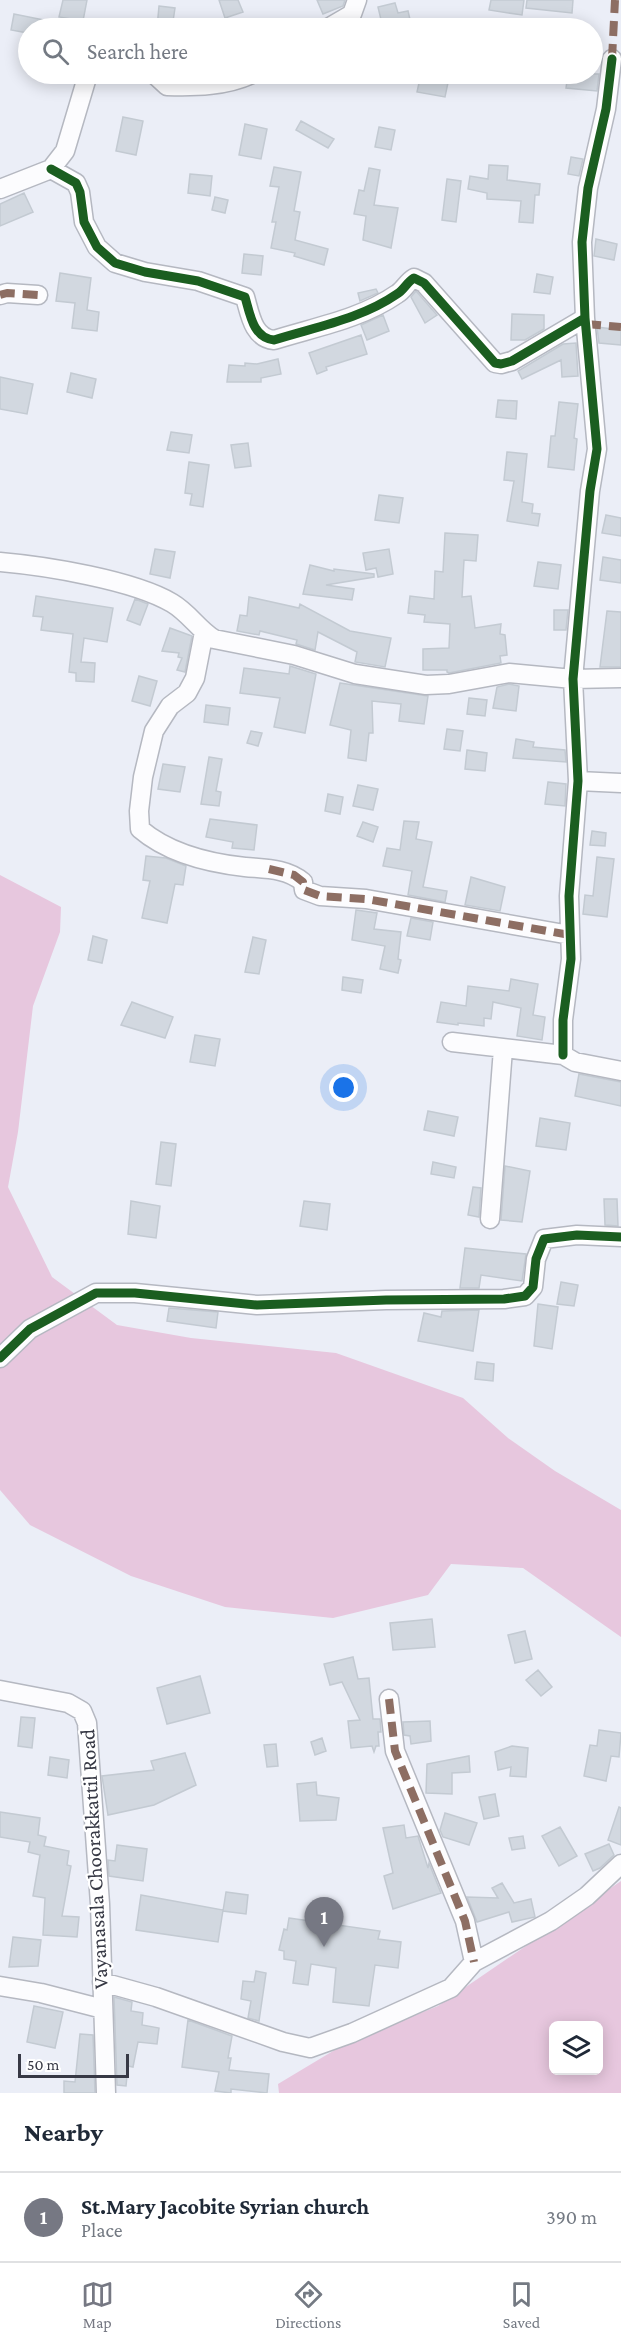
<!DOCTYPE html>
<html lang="en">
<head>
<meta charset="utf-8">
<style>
	body { margin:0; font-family:"Crimson Pro",serif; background:#f2f2f3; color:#1f2937 }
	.controls { position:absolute; right:18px; bottom:18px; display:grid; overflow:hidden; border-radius:9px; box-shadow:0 3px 15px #0003 }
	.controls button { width:54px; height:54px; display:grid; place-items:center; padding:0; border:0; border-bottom:2px solid #e0e1e3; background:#fff; color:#1f2937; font:30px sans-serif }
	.scale { position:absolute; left:18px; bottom:15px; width:111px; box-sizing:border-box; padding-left:6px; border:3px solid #373945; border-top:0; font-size:16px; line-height:21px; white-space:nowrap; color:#373945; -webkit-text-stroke:4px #fff; paint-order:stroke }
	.you { position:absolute; left:344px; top:1088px; width:21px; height:21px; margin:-15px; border:4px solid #fff; border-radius:50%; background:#1a73e8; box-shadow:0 0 0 9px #1a73e833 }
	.badge { display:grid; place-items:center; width:39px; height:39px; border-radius:50%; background:#767883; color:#fff; font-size:20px; font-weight:700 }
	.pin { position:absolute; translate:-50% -50px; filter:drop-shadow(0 2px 3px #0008) }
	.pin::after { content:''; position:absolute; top:32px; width:21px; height:18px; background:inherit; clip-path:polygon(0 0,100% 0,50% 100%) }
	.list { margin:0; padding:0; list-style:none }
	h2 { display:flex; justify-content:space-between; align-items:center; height:78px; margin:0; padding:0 24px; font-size:26px }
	h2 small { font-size:20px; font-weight:400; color:#747a83 }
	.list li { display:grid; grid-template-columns:39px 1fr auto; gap:18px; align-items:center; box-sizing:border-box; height:90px; padding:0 24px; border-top:2px solid #e0e1e3 }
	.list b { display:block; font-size:22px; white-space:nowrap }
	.list p { margin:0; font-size:20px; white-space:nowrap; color:#747a83 }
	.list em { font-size:20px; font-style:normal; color:#747a83 }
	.icon { flex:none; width:33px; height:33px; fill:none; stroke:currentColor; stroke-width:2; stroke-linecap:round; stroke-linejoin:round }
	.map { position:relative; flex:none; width:621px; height:2093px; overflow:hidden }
	.search { position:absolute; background:#fff; box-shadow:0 3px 15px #0003; left:18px; right:18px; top:18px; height:66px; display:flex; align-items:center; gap:15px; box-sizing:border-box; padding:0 21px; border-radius:33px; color:#747a83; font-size:22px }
	.sheet { height:168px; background:#fff }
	nav { display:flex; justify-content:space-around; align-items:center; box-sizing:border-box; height:84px; border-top:2px solid #e0e1e3; background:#fff; font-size:16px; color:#747a83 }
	nav a { display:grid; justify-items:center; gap:3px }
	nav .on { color:#767883 }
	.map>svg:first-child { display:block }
</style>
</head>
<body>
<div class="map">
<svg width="621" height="2093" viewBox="0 0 621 2093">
	<rect width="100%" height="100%" fill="#ebeef7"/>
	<path fill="#e7c7de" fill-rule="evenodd" d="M0 875 61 907 60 932 33 1006 18 1132 8 1187 52 1277 117 1325 191 1338 336 1353 463 1398 508 1438 555 1471 621 1510V1637L523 1568 451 1564 428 1595 333 1618 225 1607 131 1576 30 1525 0 1490Z
		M621 1881V2093H279L278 2084 348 2042 438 2006ZM554 2026H598V2070H554Z"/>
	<path fill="#d2d8e0" stroke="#c3cad2" stroke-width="1.5" d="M63 0H87L83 21 59 17Z
		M219 0H238L243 12 225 18Z
		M317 0H345L343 6 323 14Z
		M491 0H524L522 15 489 10Z
		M527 0H573L572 13 526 8Z
		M395 3 398 13 408 11 412 28H383L378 7Z
		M159 6 175 8 172 28H157Z
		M14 14 59 23 58 28H28V33L11 30Z
		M421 74 449 78 445 97 417 92Z
		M568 74H599L597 91 566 88Z
		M123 117 143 121 136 155 116 151Z
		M301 121 334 139 328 148 296 130Z
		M245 124 267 129 261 159 239 155Z
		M379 127 395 130 391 150 375 147Z
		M571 157 583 159 579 176 568 174Z
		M489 165 508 166 507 180 540 184 539 195H535L533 223 519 222 521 201 487 199V193L468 189 470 176 488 179Z
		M274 167 301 172 294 211 300 212 295 240 328 249 324 265 294 256 295 253 271 248 276 222H272L279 187 270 186Z
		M369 168 380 170 374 205 398 208 391 248 363 240 366 216 354 214 359 190 364 191Z
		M190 174 212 176 210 196 188 193Z
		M447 179 461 181 456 222 442 220Z
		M24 193 33 212 0 226V204Z
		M215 197 228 200 225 213 212 210Z
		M596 239 617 244 614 260 594 256Z
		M244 254 263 256 261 275 242 273Z
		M60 273 91 278 87 310 99 312 97 331 72 328 75 303 56 301Z
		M537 274 553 277 550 294 534 292Z
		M376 289 378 293 360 301 358 293Z
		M416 291 437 315 425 323 411 297Z
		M512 314 544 315V329L525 340H511Z
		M383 315 389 331 367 340 361 325Z
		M597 327 621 330V345L599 343Z
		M361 335 367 354 326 367 327 370 317 374 309 353Z
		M576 343 578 376 562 377 561 360 522 379 518 371 563 344Z
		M278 359 281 374 261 378V382H227L229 365 245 366V363L257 364Z
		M71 373 96 379 92 398 67 392Z
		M0 377 33 384 27 414 0 409Z
		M498 400 517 401 516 419 496 417Z
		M559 402 578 404 574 438 577 439 574 470 548 467 551 436H555Z
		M171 432 192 435 189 453 167 450Z
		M248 443 251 466 235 468 231 445Z
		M507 452 527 454 522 502 533 504 532 513 540 514 538 526 507 521 514 481 504 480Z
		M189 462 209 465 203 507 190 505 192 494 185 493Z
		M379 495 403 498 399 523 375 520Z
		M606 515 621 518V536L602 533Z
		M445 533 478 535 476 561 464 560 462 597 471 596 475 628 501 624 500 634 505 635 507 655 500 656 501 663 449 673 447 672V670H423V649L449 648 450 624 424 622 425 615 408 613 410 596 434 599 435 571 443 572Z
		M155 549 175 552 170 578 150 574Z
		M389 549 393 574 378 577 376 568 366 570 363 553Z
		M603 557 621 560V583L600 580Z
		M538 562 561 565 558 589 534 586Z
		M310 565 334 571V569L374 574V577L326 585 354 589 352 600 303 594Z
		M36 596 113 608 107 642 84 638 81 662 95 663 94 682 76 681V673L69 672 73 634 41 630 43 617 33 616Z
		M249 597 299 608 300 604 350 631 391 638 385 667 355 662 357 652 318 632 315 650 296 644 297 640 260 631 259 635 237 631 240 615 247 616Z
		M135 599 148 604 140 625 127 620Z
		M554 610H568L566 630H554Z
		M607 611 621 612V667H600Z
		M170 628 192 636 185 672 177 670 182 658 178 657 179 653 162 651Z
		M290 666 316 674 305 733 274 727 280 698 240 693 244 668 289 674Z
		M139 676 157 681 150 706 132 701Z
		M340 683 428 696 424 724 399 721 401 704 372 701 373 733H369L366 761 348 758 351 730 330 725Z
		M509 684 519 686 516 711 493 708 497 687Z
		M469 698 487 700 485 716 467 714Z
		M206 705 230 708 228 725 204 722Z
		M447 729 463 731 460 751 444 749Z
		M251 731 262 733 258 746 247 743Z
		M516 739 534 742 533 747 565 750 566 762 513 758Z
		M467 750 487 753 485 771 465 769Z
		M209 757 222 759 216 791 221 792 219 806 201 804Z
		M163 764 185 767 180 792 158 789Z
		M548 782 566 784 565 806 545 804Z
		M358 785 378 789 373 810 353 806Z
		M328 794 343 797 340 814 325 811Z
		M210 819 257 825 254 850 232 848 233 842 206 837Z
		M404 821 419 822 416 839 432 842 423 887 447 891 445 902 408 895 412 871 383 866 387 848 400 850Z
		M363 822 378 827 373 842 357 836Z
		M592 831 606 833 605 846 590 845Z
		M146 856 166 858 186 866 183 885 175 884 167 923 142 918 150 881 143 880Z
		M597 857 614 859 607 917 583 914 585 895 593 896Z
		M471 877 505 887 500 911 465 905Z
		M356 910 377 913 374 929 401 932 398 959 401 960 398 973 380 969 385 946 352 940Z
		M411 918 433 922 430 940 407 936Z
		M93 936 107 940 102 963 88 960Z
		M253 937 266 940 259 974 245 972Z
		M343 977 363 980 361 993 342 990Z
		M511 979 538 984 533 1015 545 1017 542 1040 517 1036 521 1008 493 1002 491 1019 484 1018V1026L458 1023V1025L437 1022 441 1002 466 1006 468 986 509 991Z
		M132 1002 173 1017 165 1038 121 1025Z
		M195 1035 220 1039 215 1066 190 1062Z
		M579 1074 621 1082V1106L575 1096Z
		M428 1111 458 1117 454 1136 424 1130Z
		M540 1118 570 1123 566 1150 536 1146Z
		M161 1142 176 1144 171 1186 156 1184Z
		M433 1162 456 1167 454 1178 431 1174Z
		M505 1166 530 1171 522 1222 501 1220Z
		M473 1187 481 1188 479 1217 468 1215Z
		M604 1199H617L618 1226 605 1225Z
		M131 1201 160 1206 156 1238 128 1234Z
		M304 1201 330 1204 327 1230 300 1226Z
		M465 1248 526 1254 522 1281 481 1275 479 1288H460Z
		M561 1282 578 1285 574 1306 557 1304Z
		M538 1304 558 1307 552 1349 534 1346Z
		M169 1308 218 1312 216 1328 167 1321Z
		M479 1310 473 1351 418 1341 424 1313 441 1317 442 1311Z
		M477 1362 494 1364 493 1381 475 1379Z
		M432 1619 435 1647 393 1650 390 1623Z
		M525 1631 532 1659 515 1663 508 1635Z
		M353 1657 358 1679 369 1678 373 1719H380L381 1732H378L379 1746H376L374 1752 372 1746 351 1748 348 1721 360 1720 342 1682 330 1685 324 1664Z
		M538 1670 552 1687 541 1696 526 1680Z
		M200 1676 210 1713 167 1724 157 1688Z
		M21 1717 35 1718 32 1748 18 1746Z
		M430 1721 431 1741 411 1744 410 1736 404 1735 403 1722Z
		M599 1730 621 1733 619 1757 611 1756 606 1781 584 1776 590 1745 597 1746Z
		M322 1738 326 1751 315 1755 311 1742Z
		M276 1744 278 1766 267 1767 264 1745Z
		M512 1746 528 1748 526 1777 510 1776 511 1767 498 1770 495 1752Z
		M185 1753 196 1785 154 1805 108 1815 102 1776 154 1770 151 1761Z
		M469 1756 470 1772 452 1773V1794L426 1793 427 1764Z
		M50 1757 69 1760 67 1778 48 1775Z
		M316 1782 317 1795 339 1798 336 1820 300 1821 297 1784Z
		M495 1794 499 1816 484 1819 479 1797Z
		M619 1807 621 1808V1845L608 1840Z
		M0 1812 40 1818 38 1835 46 1837 44 1846 69 1851 67 1865 71 1866 62 1916 79 1917 77 1937 43 1935 45 1898 33 1896 40 1855 28 1852 30 1842 0 1837Z
		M445 1813 477 1823 469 1845 443 1837 440 1830Z
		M404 1825 406 1838 418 1836 428 1868 429 1863 441 1893 393 1909 384 1876 393 1873 383 1828Z
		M560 1827 577 1856 559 1866 542 1836Z
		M523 1836 525 1848 512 1850 509 1838Z
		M609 1844 614 1855 600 1868 593 1871 585 1854Z
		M117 1845 147 1849 143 1881 109 1876 108 1860 115 1861Z
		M502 1883 514 1903 531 1899 535 1917 512 1922 509 1912 477 1922 467 1897 498 1898 492 1888Z
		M226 1892 248 1895 246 1914 223 1911Z
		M141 1895 223 1910 218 1942 136 1930Z
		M289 1918 380 1931 378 1939 401 1942 398 1968 375 1965 369 2006 333 2002 336 1968 311 1964 308 1985 293 1983 296 1961 284 1959V1951L279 1950 284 1929 287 1930Z
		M13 1937 41 1940 38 1966 9 1967Z
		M256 1971 266 1973 259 2021 248 2018 251 2001 241 1999 243 1981 254 1982Z
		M114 1997 132 2002 131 2011 143 2013 142 2025 159 2028 157 2044 138 2042 133 2067 128 2066 126 2086 117 2085Z
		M34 2006 63 2012 55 2048 27 2042Z
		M188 2020 232 2036 228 2058H231L229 2070 269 2074 267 2093 231 2089V2093L215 2091 219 2072 182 2067Z
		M80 2034 93 2035 95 2093H64V2081L75 2082Z"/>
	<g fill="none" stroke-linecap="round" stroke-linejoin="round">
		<g stroke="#b5b8c1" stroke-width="21">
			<path id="street" d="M328 28 352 14 357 0
				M154 74 167 86C196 87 226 86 252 74
				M51 169 76 183 80 192 84 222 97 247 115 263 145 272 198 281 245 297C250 314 253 338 274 340 315 327 361 319 397 294 404 290 407 282 414 278L424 283 495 363 501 364 512 361 585 318
				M0 189 51 169 65 151 88 74
				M0 295 7 293 38 295
				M0 562C46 566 133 580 172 603 189 613 198 629 214 639L294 655 355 674 426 685 449 684 509 673 573 679 621 678
				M204 632 195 678 187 693 170 706 154 731 143 777 139 811 140 829C168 853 208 863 245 867 265 869 286 868 303 882L304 890 320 896 366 899 570 935
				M578 781 621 783
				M452 1042 563 1055 575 1062 621 1071
				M563 1055V1020L571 959 569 896 578 781 573 679 590 491 597 449 585 318 582 242 588 188 606 109 612 59
				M490 1219 503 1049
				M0 1358 30 1329 96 1293H135L257 1305 386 1300 504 1299 525 1296 533 1287 536 1259 544 1239 577 1235 621 1237
				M0 1690 68 1703 82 1711 87 1723 100 1904 106 2093
				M389 1699 395 1751 465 1921 474 1962
				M102 1982 156 1997 283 2042 310 2048 352 2033 451 1988 474 1962 551 1921 587 1896 621 1864
				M0 1986 41 1993 103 2009"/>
		</g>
		<use href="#street" stroke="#fcfcfe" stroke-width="18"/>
		<path stroke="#8d6e63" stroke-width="8" stroke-dasharray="15 8" stroke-linecap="butt" d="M612 59 615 0
			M0 295 7 293 38 295
			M586 324 621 327
			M269 869 294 875 303 882 304 890 320 896 366 899 570 935
			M389 1699 395 1751 465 1921 474 1962"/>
		<g stroke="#fff" stroke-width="13">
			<path id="cycleway" d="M51 169 76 183 80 192 84 222 97 247 115 263 145 272 198 281 245 297C250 314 253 338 274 340 315 327 361 319 397 294 404 290 407 282 414 278L424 283 495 363 501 364 512 361 585 318
				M563 1055V1020L571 959 569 896 578 781 573 679 590 491 597 449 585 318 582 242 588 188 606 109 612 59
				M0 1358 30 1329 96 1293H135L257 1305 386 1300 504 1299 525 1296 533 1287 536 1259 544 1239 577 1235 621 1237"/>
		</g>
		<use href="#cycleway" stroke="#1b5e20" stroke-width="9"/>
	</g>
	<g text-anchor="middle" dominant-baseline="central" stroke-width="4.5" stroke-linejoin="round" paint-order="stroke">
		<g font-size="21" fill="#373945" stroke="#fff">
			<text transform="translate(94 1859) rotate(-93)">Vayanasala Choorakkattil Road</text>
		</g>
	</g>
</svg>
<div class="controls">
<button><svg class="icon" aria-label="layers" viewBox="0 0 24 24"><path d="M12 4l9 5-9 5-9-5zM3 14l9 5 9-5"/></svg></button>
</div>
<div class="scale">50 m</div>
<div class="you"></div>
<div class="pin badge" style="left:324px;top:1947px">1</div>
<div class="search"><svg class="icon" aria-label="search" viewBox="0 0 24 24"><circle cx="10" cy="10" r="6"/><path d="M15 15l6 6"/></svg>Search here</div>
</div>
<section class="sheet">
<h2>Nearby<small></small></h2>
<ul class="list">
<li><span class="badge">1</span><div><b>St.Mary Jacobite Syrian church</b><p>Place</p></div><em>390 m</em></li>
</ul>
</section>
<nav>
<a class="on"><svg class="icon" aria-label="map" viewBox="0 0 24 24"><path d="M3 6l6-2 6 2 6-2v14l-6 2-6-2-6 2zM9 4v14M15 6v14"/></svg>Map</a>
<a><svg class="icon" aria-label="directions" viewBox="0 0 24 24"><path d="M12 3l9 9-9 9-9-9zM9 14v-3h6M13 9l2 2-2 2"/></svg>Directions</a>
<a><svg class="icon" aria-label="saved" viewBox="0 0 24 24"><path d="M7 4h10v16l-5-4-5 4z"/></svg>Saved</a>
</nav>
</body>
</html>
